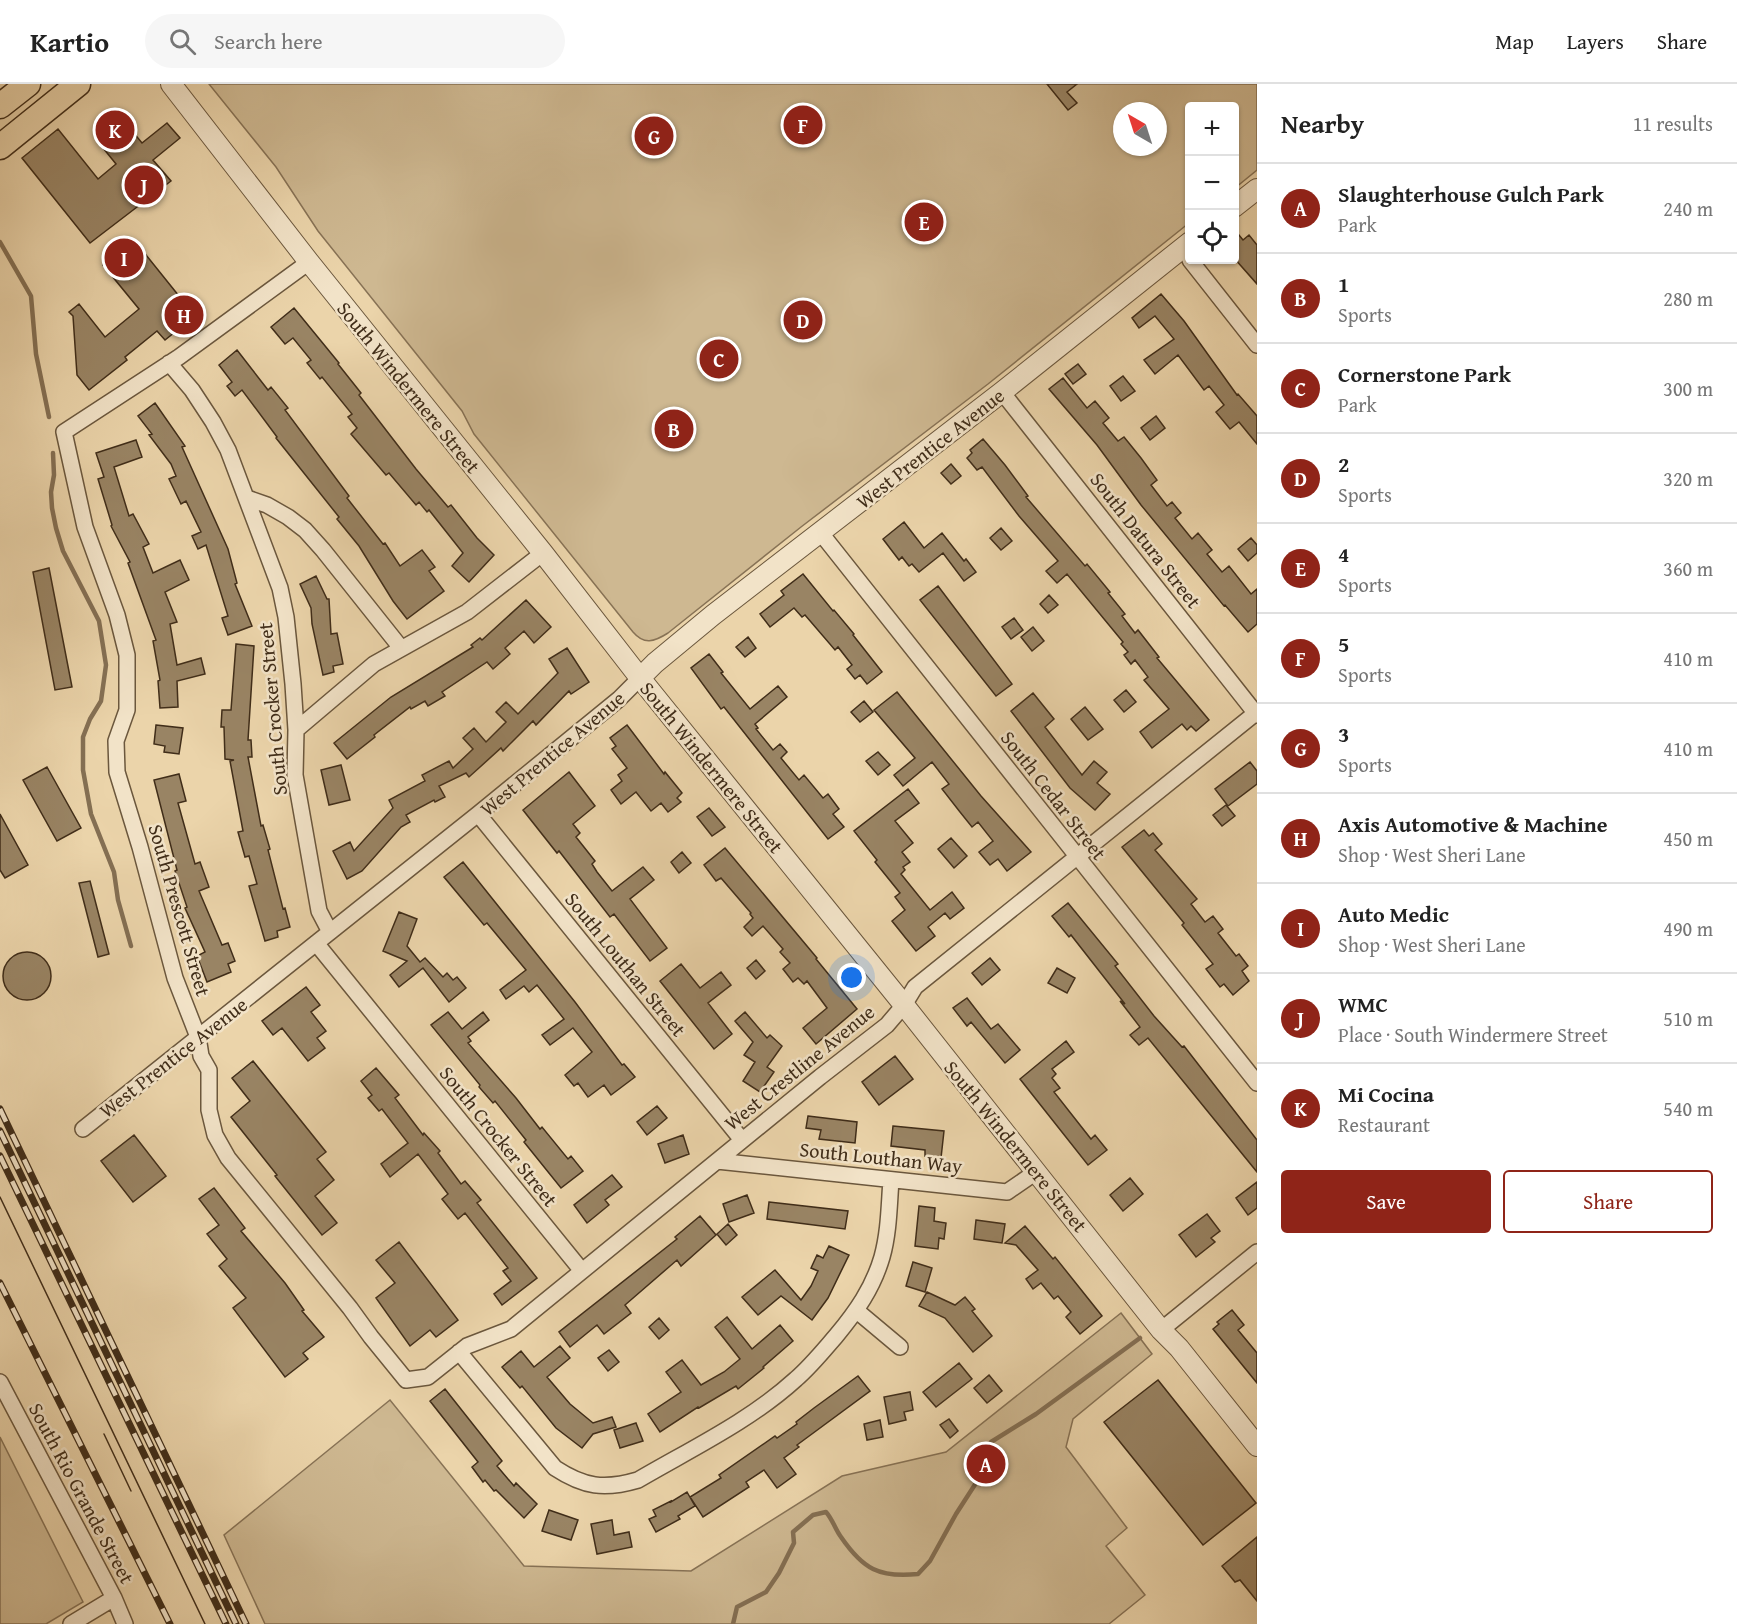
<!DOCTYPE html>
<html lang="en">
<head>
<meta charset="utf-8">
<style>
	body { margin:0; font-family:"Gentium Book Plus",serif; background:#f6f6f6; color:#222 }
	.controls { position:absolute; right:18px; top:18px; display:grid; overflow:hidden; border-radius:6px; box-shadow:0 2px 4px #0004 }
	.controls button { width:54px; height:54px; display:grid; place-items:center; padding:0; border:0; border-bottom:2px solid #e0e0e0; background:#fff; color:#222; font:30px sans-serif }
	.compass { position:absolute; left:1113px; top:18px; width:54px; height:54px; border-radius:50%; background:#fff; box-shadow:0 2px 4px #0004; rotate:321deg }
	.you { position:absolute; left:852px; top:894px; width:21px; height:21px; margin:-15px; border:4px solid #fff; border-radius:50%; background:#1a73e8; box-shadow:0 0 0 9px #1a73e833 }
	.badge { display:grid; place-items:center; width:39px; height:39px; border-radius:50%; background:#8f2418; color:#fff; font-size:20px; font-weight:700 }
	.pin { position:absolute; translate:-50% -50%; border:3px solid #fff; box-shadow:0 2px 6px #0006 }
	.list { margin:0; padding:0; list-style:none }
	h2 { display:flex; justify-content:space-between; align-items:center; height:78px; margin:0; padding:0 24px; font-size:26px }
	h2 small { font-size:20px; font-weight:400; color:#767676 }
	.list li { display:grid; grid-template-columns:39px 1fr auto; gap:18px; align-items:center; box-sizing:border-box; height:90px; padding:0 24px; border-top:2px solid #e0e0e0 }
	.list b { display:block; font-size:22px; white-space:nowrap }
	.list p { margin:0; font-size:20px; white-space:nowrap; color:#767676 }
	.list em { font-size:20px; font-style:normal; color:#767676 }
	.actions { display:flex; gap:12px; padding:18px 24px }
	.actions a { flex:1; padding:14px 0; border:2px solid #8f2418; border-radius:6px; text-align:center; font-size:21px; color:#8f2418 }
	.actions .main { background:#8f2418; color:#fff }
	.icon { flex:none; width:33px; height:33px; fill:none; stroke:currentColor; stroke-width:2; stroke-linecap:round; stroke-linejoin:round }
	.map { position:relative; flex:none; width:1257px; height:1540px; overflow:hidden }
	header { display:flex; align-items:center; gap:36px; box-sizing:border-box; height:84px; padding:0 30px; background:#fff; border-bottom:2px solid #e0e0e0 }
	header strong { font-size:28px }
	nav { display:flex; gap:33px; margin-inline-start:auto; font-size:21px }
	.search { width:420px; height:54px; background:#f6f6f6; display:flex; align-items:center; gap:15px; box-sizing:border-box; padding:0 21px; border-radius:33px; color:#767676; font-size:22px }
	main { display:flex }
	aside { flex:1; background:#fff }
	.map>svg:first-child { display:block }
</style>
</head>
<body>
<header>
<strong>Kartio</strong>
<div class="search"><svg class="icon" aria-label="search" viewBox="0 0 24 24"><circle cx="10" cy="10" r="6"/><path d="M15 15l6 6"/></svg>Search here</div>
<nav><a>Map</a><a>Layers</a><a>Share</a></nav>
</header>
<main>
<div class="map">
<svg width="1257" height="1540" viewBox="0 0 1257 1540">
	<rect width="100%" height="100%" fill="#ebd4aa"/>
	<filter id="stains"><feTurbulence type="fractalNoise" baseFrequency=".00333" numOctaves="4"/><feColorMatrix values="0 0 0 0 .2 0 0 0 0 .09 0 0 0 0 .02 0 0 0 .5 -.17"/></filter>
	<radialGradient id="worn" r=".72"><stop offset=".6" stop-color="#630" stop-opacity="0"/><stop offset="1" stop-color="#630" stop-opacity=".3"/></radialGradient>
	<path fill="#ceb891" stroke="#877255" stroke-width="1.5" fill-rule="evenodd" d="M209 0H1257V86L1235 104 1234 22H1190L1189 139 988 300 801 443 668 549C654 558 644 561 633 548L474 350 462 327 318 147 276 83ZM1122 27H1158V63H1122Z
		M1121 1229 1152 1270 1073 1335 1066 1363 1127 1444 1106 1462 1145 1511 1109 1540H265L224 1451 390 1316 524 1482 691 1487 842 1392 946 1368Z
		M0 1353 83 1518 46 1540H0Z"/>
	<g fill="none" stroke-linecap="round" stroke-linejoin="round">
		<path stroke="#846f53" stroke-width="4.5" d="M0 158 31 212 36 270 49 333
			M53 369 54 391 51 408 52 424 56 444 63 467 99 537 106 581 101 617 90 635 83 653V686L91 730 114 788 118 816 131 862
			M733 1540 737 1523 766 1508 779 1489 794 1459 793 1448 813 1431 826 1428C833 1436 835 1445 841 1453 863 1485 879 1494 918 1490L930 1477 956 1430 985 1385 986 1372 991 1358 1036 1330 1140 1254"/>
	</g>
	<path fill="#998464" stroke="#402d19" stroke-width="1.5" d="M1047 0H1077L1067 8 1077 19 1068 26Z
		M114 31H119L142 59 167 39 180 54 153 76 171 97 90 159 22 74 58 45 98 95 116 80 95 54 100 49 97 45Z
		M1234 145 1243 156 1249 151 1257 161V200L1234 174Z
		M134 156 195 232 165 256 157 247 125 273 127 276 89 306 77 291 73 232 69 228 79 220 105 253 139 225 103 181Z
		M1161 210 1184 237 1237 311 1238 310 1257 332V360L1239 338 1230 345 1216 328 1224 321 1209 302 1204 306 1178 271 1155 290 1144 276 1174 255 1155 232 1139 244 1132 234Z
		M294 224 339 279 338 280 361 309 359 311 416 385 448 423 451 421 477 454 494 471 469 498 452 482 463 469 429 426 427 428 419 418 416 421 389 389 386 391 351 350 357 344 348 333 352 330 322 293 320 295 307 279 311 276 293 254 285 260 271 243Z
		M237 266 268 306 271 303 288 324 285 326 349 412 347 414 383 460 385 459 400 482 422 466 435 483 429 487 444 507 407 535 393 517 359 462 337 435 339 433 276 354 277 353 242 306 235 312 227 302 232 298 219 281Z
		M1078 280 1086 290 1073 300 1065 290Z
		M1123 292 1135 307 1121 317 1110 302Z
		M1063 294 1087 324 1095 317 1109 334 1103 339 1118 357 1124 353 1141 374 1157 396 1151 401 1167 422 1172 418 1181 429 1175 434 1192 455 1198 449 1212 466 1207 470 1222 488 1229 482 1251 510 1257 505V540L1248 548 1225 521 1224 522 1141 421 1097 361 1049 305Z
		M155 319 185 362 182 363 228 465 237 499 235 500 252 542 228 551 222 534 228 532 206 461 198 465 192 452 201 448 186 417 181 420 169 395 176 392 171 380 149 351 152 350 138 332Z
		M1156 332 1165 344 1150 356 1141 344Z
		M983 355 1005 381 1028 412 1026 413 1085 482 1087 480 1110 508 1108 509 1125 530 1122 532 1135 549 1138 546 1159 573 1157 574 1209 636 1196 647 1191 642 1187 646 1182 640 1152 664 1140 648 1169 625 1144 596 1148 593 1135 576 1131 580 1124 571 1128 568 1121 560 1123 558 1067 490 1057 499 1046 487 1058 477 1019 432 982 383 977 386 967 374 972 369 970 366Z
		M136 356 142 373 114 383 129 432 133 430 149 460 143 463 153 489 180 476 189 496 165 508 177 538 170 540 177 581 201 574 205 590 177 597 178 623 160 624 158 597 160 596 153 557 156 556 128 479 130 478 111 442 112 441 98 395 104 393 96 369Z
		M951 380 961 392 951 400 941 389Z
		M904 438 924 464 942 449 964 477 966 475 976 488 964 497 943 469 919 488 912 480 909 482 902 473 899 476 883 455Z
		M1001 444 1012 457 1001 466 990 454Z
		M1251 454 1257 461V469L1248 477 1238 465Z
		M49 484 72 603 55 606 33 488Z
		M803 490 833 527 834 526 854 550 853 551 882 588 867 600 860 591 855 595 847 585 852 581 838 563 835 566 805 531 802 533 794 524 770 543 760 530 784 511 781 507Z
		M316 492 327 515H329L331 550 337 549 343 580 333 582 334 588 323 591 312 540 311 524 300 500Z
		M938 502 1012 600 996 612 920 516Z
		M1049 511 1058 521 1048 529 1040 520Z
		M526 516 551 543 534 559 524 547 505 564 510 570 493 585 487 578 442 608 445 612 428 622 425 617 411 625 410 623 374 651 375 653 347 675 334 659 391 613 473 563 471 561 480 554 482 556Z
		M1014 534 1023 546 1011 555 1002 543Z
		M1033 543 1044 557 1032 567 1021 553Z
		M748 553 756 564 745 573 736 563Z
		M236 560 254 562 248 656H251L252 673H248L261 742 263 741 270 765 268 766 283 825 285 824 290 843 277 847 278 853 265 857 249 802 257 800 249 772 245 773 238 748 243 747 230 677 234 676 225 675 224 643H221L222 626H231Z
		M567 564 589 598 571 610 569 607 536 641 533 637 503 667 501 664 469 693 466 689 439 702 445 713 435 718 434 716 406 731 410 738 401 743 362 787 347 795 333 767 350 758 354 767 393 724 389 716 425 697 422 691 449 677 453 684 473 665 463 654 474 644 486 658 506 638 496 628 506 618 518 630 558 589 549 575Z
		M709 570 723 588 721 589 750 625 778 602 787 613 755 640 758 644 756 645 773 666 780 660 787 668 781 674 799 696 804 691 823 714 828 710 839 725 833 730 844 743 828 755 724 623 721 625 691 584Z
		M1126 606 1136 618 1124 628 1114 616Z
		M897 608 981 712 1031 768 1007 787 998 775 990 781 979 768 993 757 978 738 972 743 960 728 942 705 949 700 932 678 903 702 894 691 915 674 874 626Z
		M1033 609 1054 635 1045 643 1082 691 1094 677 1107 688 1097 699 1110 710 1095 726 1070 704 1011 627Z
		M864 617 873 628 860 638 851 628Z
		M1085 623 1103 645 1088 656 1071 635Z
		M156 641 183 644 179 670 164 668 165 662 154 660Z
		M627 641 664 690 665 688 682 709 677 714 681 718 668 728 661 719 651 727 636 708 621 720 611 706 622 697 618 691 627 684 612 665 616 662 610 654Z
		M878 668 890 681 878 691 866 677Z
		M1250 678 1257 687V700L1228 722 1215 705Z
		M341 681 350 716 329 721 321 686Z
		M47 683 81 744 57 757 23 696Z
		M569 688 595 722 573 740 580 749 576 753 595 777 592 780 597 788 612 807 643 783 654 796 630 815 667 864 650 877 614 830 610 833 559 767 557 769 523 726Z
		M179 690 186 717 178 719 195 780 200 778 209 803 199 807 222 861 228 859 235 877 228 880 231 888 207 898 197 872 205 868 185 824 187 823 175 787 177 786 154 696Z
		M908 705 919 719 895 737 913 759 902 768 910 778 903 783 905 786 901 790 930 826 952 808 964 824 950 835 945 829 928 843 935 852 916 867 892 837 905 826 895 813 900 809 875 778 877 776 854 747Z
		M1226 721 1235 732 1222 742 1213 731Z
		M709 724 725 743 712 752 697 733Z
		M0 730 28 781 5 794 0 786Z
		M1144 746 1149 752 1153 749 1162 760 1155 766 1197 815 1191 820 1205 838 1213 832 1223 845 1218 849 1236 872 1239 870 1248 882 1242 887 1249 897 1233 911 1224 900 1220 903 1206 885 1213 880 1182 841 1184 839 1122 763Z
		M951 754 967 772 954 784 938 765Z
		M725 764 817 874 816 875 857 925 816 960 803 944 827 924 807 897 804 900 798 894 793 898 783 885 790 879 780 868 783 865 763 842 752 852 744 843 753 834 750 830 751 829 721 794 716 797 704 781Z
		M682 768 691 779 679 789 671 778Z
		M463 778 575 918 622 981 624 980 635 993 611 1011 604 1001 588 1013 578 999 574 1002 565 991 592 968 573 944 550 961 542 951 564 935 537 901 529 908 524 902 506 915 500 906 526 886 487 839 484 841 444 793Z
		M90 797 109 870 98 873 79 799Z
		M1068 819 1118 880 1115 882 1154 932 1182 963 1184 962 1257 1056V1088L1148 954 1139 961 1130 951 1140 943 1120 917 1125 920 1071 851 1069 853 1052 832Z
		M399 828 417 835 407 862 420 878 425 874 443 893 447 889 453 896 457 893 466 904 449 918 423 884 399 903 390 891 407 877 383 867Z
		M3 892a24 24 0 1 1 48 0a24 24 0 1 1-48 0Z
		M990 874 1000 886 982 901 972 889Z
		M756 876 765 887 756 895 747 884Z
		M681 880 700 904 721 888 731 901 708 919 732 950 714 965 660 897Z
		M1057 884 1075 894 1067 909 1048 899Z
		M306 903 320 921 311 928 326 947 317 954 325 964 308 977 282 944 273 951 262 937Z
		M967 914 991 945 998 940 1020 966 1005 979 971 938 967 942 953 924Z
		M448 928 462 945 483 928 489 936 468 953 471 957 468 959 516 1014 540 1045 542 1043 568 1075 571 1072 583 1087 561 1104 524 1058 526 1056 495 1017 493 1019 479 1003 480 1001 431 941Z
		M745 928 767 954 770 951 782 962 767 983 774 988 760 1008 743 997 755 978 744 971 753 958 735 937Z
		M1066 957 1074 968 1052 985 1056 990 1052 994 1060 1004 1054 1008 1091 1055 1095 1051 1107 1066 1088 1081 1020 995Z
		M895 972 913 995 879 1021 862 998Z
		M253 977 326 1068 317 1075 334 1096 315 1112 337 1139 322 1151 275 1092 277 1091 231 1033 250 1017 232 994Z
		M376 984 399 1011 395 1014 423 1051 424 1049 440 1067 438 1069 461 1100 465 1097 481 1116 477 1119 537 1194 502 1221 494 1210 511 1197 503 1187 508 1184 465 1129 458 1135 442 1115 448 1110 418 1070 390 1093 381 1080 408 1059 382 1025 379 1027 368 1014 372 1011 361 997Z
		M657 1022 667 1034 647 1051 637 1038Z
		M808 1032 857 1038 855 1059 819 1055 821 1046 806 1044Z
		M893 1042 944 1047 941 1074 925 1072V1066L891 1062Z
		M134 1051 166 1092 133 1118 101 1077Z
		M683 1051 689 1070 665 1079 658 1060Z
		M612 1091 622 1103 605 1116 609 1121 587 1139 574 1121Z
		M1130 1094 1143 1110 1123 1127 1110 1111Z
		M1257 1098V1124L1248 1131 1236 1114Z
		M214 1104 245 1144 241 1147 285 1199 304 1226 302 1227 324 1253 303 1269 308 1275 285 1293 233 1224 246 1214 219 1182 227 1175 207 1150 219 1141 199 1115Z
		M747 1111 754 1129 729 1138 723 1120Z
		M769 1118 848 1127 845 1145 767 1135Z
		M919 1122 935 1124 934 1137 946 1139 944 1155 939 1154 938 1165 915 1162Z
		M1207 1130 1220 1147 1211 1154 1215 1158 1196 1173 1179 1151Z
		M700 1132 716 1151 681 1182 677 1176 625 1221 631 1229 604 1250 597 1241 570 1263 559 1248 677 1155 675 1153Z
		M976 1136 1005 1140 1002 1159 974 1155Z
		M728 1140 737 1151 726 1161 717 1150Z
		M1025 1142 1053 1175 1055 1173 1102 1232 1080 1250 1066 1233 1071 1228 1058 1212 1054 1215 1041 1199 1033 1205 1026 1195 1038 1186 1016 1161 1005 1159Z
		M399 1158 458 1236 436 1253 430 1246 410 1262 376 1214 395 1199 376 1176Z
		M829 1162 849 1171 828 1214 812 1236 781 1212 758 1231 742 1213 775 1186 801 1216 811 1202 818 1187 811 1184 817 1171 823 1174Z
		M913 1178 932 1184 925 1208 906 1202Z
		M927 1208 955 1221 965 1213 975 1225 972 1227 992 1252 973 1268 945 1234 919 1222Z
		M1232 1226 1244 1241 1238 1246 1257 1269V1299L1213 1245 1219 1240 1217 1238Z
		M727 1233 752 1265 780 1241 793 1257 763 1283 764 1284 738 1305 736 1302 699 1324 698 1323 660 1348 648 1330 681 1308 666 1288 682 1276 701 1301 724 1288 740 1275 715 1243Z
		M659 1234 669 1246 659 1255 649 1243Z
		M560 1262 570 1274 547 1293 570 1320 593 1339 612 1333 616 1343 593 1350 582 1364 556 1344 522 1302 520 1304 502 1283 521 1267 534 1283Z
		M609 1266 619 1278 608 1287 598 1274Z
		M959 1279 972 1295 936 1323 923 1308Z
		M989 1291 1002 1307 987 1319 974 1304Z
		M858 1292 870 1307 797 1361 799 1363 784 1374 796 1390 777 1404 764 1386 746 1398 749 1403 703 1433 690 1413 721 1394 719 1391 775 1352 777 1354 797 1340 796 1338 814 1324Z
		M1158 1296 1256 1419 1203 1461 1104 1338Z
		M445 1305 502 1377 497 1382 514 1402 516 1399 537 1420 524 1434 496 1406 494 1407 485 1396 483 1398 472 1383 478 1378 430 1317Z
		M910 1308 913 1326 904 1328 906 1336 889 1340 884 1313Z
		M949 1335 958 1347 950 1354 940 1341Z
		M880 1336 883 1353 867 1356 864 1340Z
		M636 1339 643 1357 620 1364 614 1346Z
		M687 1408 695 1422 678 1432 680 1435 656 1448 649 1435 656 1432 653 1426 671 1417V1418Z
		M549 1426 578 1436 571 1456 542 1447Z
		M612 1436 614 1451 629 1448 632 1463 597 1470 591 1440Z
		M1257 1453V1517L1240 1496 1235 1498 1222 1482Z"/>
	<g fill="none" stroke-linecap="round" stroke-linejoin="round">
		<g stroke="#6b573d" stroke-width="18">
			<path id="minor" d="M1190 176 1257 261
				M309 178 179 273 64 348 85 443 117 531 127 571V626L116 657 117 688 140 763 175 894 198 953 201 972 209 986V1026L215 1051 228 1074 350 1224 371 1253 406 1296 428 1293 467 1262 511 1245 820 993 887 941 904 921 915 903 1257 628
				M169 279 192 306 213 338 228 366 280 504 286 533 293 600 296 646 295 691 319 827 330 848
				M1002 308 1257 631
				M247 414 267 421 288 433 305 446 323 466 401 564
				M820 448 1257 999
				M296 646 374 580 467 528 543 469
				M478 730 742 1056
				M316 859 582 1187
				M83 1045 478 730 619 615 640 594
				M717 1077 1007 1108 1036 1088
				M857 1227 900 1263
				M1161 1246 1257 1168
				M459 1268 555 1384C584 1403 604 1406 638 1396 691 1365 750 1337 796 1295 811 1282 823 1267 836 1252 856 1228 873 1204 882 1173 889 1148 889 1122 891 1096
				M0 1298 114 1514 125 1540
				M71 1540 114 1514"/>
		</g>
		<g stroke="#6b573d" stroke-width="22">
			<path id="tertiary" d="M171 0 309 178 543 469 640 594 904 921 1161 1246 1179 1264 1257 1362
				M1234 123 1257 105
				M640 594 655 579 713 531 1002 308 1190 158"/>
		</g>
		<g stroke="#402d19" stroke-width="27">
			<path id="primary" d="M0 22 28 0
				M0 63 78 0"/>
		</g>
		<use href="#minor" stroke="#f2e3c8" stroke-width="15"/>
		<use href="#tertiary" stroke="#f2e3c8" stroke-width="20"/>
		<use href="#primary" stroke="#ebd4aa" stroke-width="24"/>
		<path stroke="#402d19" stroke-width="1.5" d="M0 1113 205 1540
			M104 1350 131 1407"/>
		<g stroke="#402d19" stroke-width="7">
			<path id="rail" d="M0 1025 246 1540
				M0 1047 236 1540
				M0 1072 226 1540
				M0 1199 170 1540"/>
		</g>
		<use href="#rail" stroke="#f2e3c8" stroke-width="4.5" stroke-dasharray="14" stroke-linecap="butt"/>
	</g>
	<g text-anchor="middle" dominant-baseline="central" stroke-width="5" stroke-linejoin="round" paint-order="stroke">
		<g font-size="20" fill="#402d19" stroke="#f2e3c8">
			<text transform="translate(409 303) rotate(51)">South Windermere Street</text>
			<text transform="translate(930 364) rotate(-38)">West Prentice Avenue</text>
			<text transform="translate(1146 456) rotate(52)">South Datura Street</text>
			<text transform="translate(272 625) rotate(-95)">South Crocker Street</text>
			<text transform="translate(552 669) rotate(-40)">West Prentice Avenue</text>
			<text transform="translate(712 683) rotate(51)">South Windermere Street</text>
			<text transform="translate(1054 711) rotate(52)">South Cedar Street</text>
			<text transform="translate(180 826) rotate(74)">South Prescott Street</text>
			<text transform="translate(626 880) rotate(51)">South Louthan Street</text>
			<text transform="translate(173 973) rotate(-38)">West Prentice Avenue</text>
			<text transform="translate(799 983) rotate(-39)">West Crestline Avenue</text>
			<text transform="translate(499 1052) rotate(51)">South Crocker Street</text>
			<text transform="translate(1016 1062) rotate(51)">South Windermere Street</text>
			<text transform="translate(881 1073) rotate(6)">South Louthan Way</text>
			<text transform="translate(82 1409) rotate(62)">South Rio Grande Street</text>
		</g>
	</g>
	<rect width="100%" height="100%" filter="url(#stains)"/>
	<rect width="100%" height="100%" fill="url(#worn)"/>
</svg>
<div class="controls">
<button>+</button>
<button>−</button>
<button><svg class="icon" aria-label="locate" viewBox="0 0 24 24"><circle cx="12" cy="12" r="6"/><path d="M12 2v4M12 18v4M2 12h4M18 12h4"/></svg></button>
</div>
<svg class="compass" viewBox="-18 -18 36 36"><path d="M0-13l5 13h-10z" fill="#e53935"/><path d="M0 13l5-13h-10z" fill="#767676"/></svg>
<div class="you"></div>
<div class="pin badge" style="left:986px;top:1380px">A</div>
<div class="pin badge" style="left:674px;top:345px">B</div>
<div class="pin badge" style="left:719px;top:275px">C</div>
<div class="pin badge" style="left:803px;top:236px">D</div>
<div class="pin badge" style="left:924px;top:138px">E</div>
<div class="pin badge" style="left:803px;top:41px">F</div>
<div class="pin badge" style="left:654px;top:52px">G</div>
<div class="pin badge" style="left:184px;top:231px">H</div>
<div class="pin badge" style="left:124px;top:174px">I</div>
<div class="pin badge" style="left:144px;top:101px">J</div>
<div class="pin badge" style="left:115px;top:46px">K</div>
</div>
<aside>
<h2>Nearby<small>11 results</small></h2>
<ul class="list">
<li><span class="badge">A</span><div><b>Slaughterhouse Gulch Park</b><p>Park</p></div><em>240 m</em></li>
<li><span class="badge">B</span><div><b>1</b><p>Sports</p></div><em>280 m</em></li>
<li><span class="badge">C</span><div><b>Cornerstone Park</b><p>Park</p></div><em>300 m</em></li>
<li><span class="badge">D</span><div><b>2</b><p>Sports</p></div><em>320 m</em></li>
<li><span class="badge">E</span><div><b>4</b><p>Sports</p></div><em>360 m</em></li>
<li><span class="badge">F</span><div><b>5</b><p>Sports</p></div><em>410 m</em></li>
<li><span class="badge">G</span><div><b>3</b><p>Sports</p></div><em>410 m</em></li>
<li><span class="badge">H</span><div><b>Axis Automotive &amp; Machine</b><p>Shop · West Sheri Lane</p></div><em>450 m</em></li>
<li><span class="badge">I</span><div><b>Auto Medic</b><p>Shop · West Sheri Lane</p></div><em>490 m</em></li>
<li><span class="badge">J</span><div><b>WMC</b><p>Place · South Windermere Street</p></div><em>510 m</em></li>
<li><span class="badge">K</span><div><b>Mi Cocina</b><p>Restaurant</p></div><em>540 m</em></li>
</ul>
<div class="actions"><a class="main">Save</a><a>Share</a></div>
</aside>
</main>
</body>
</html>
